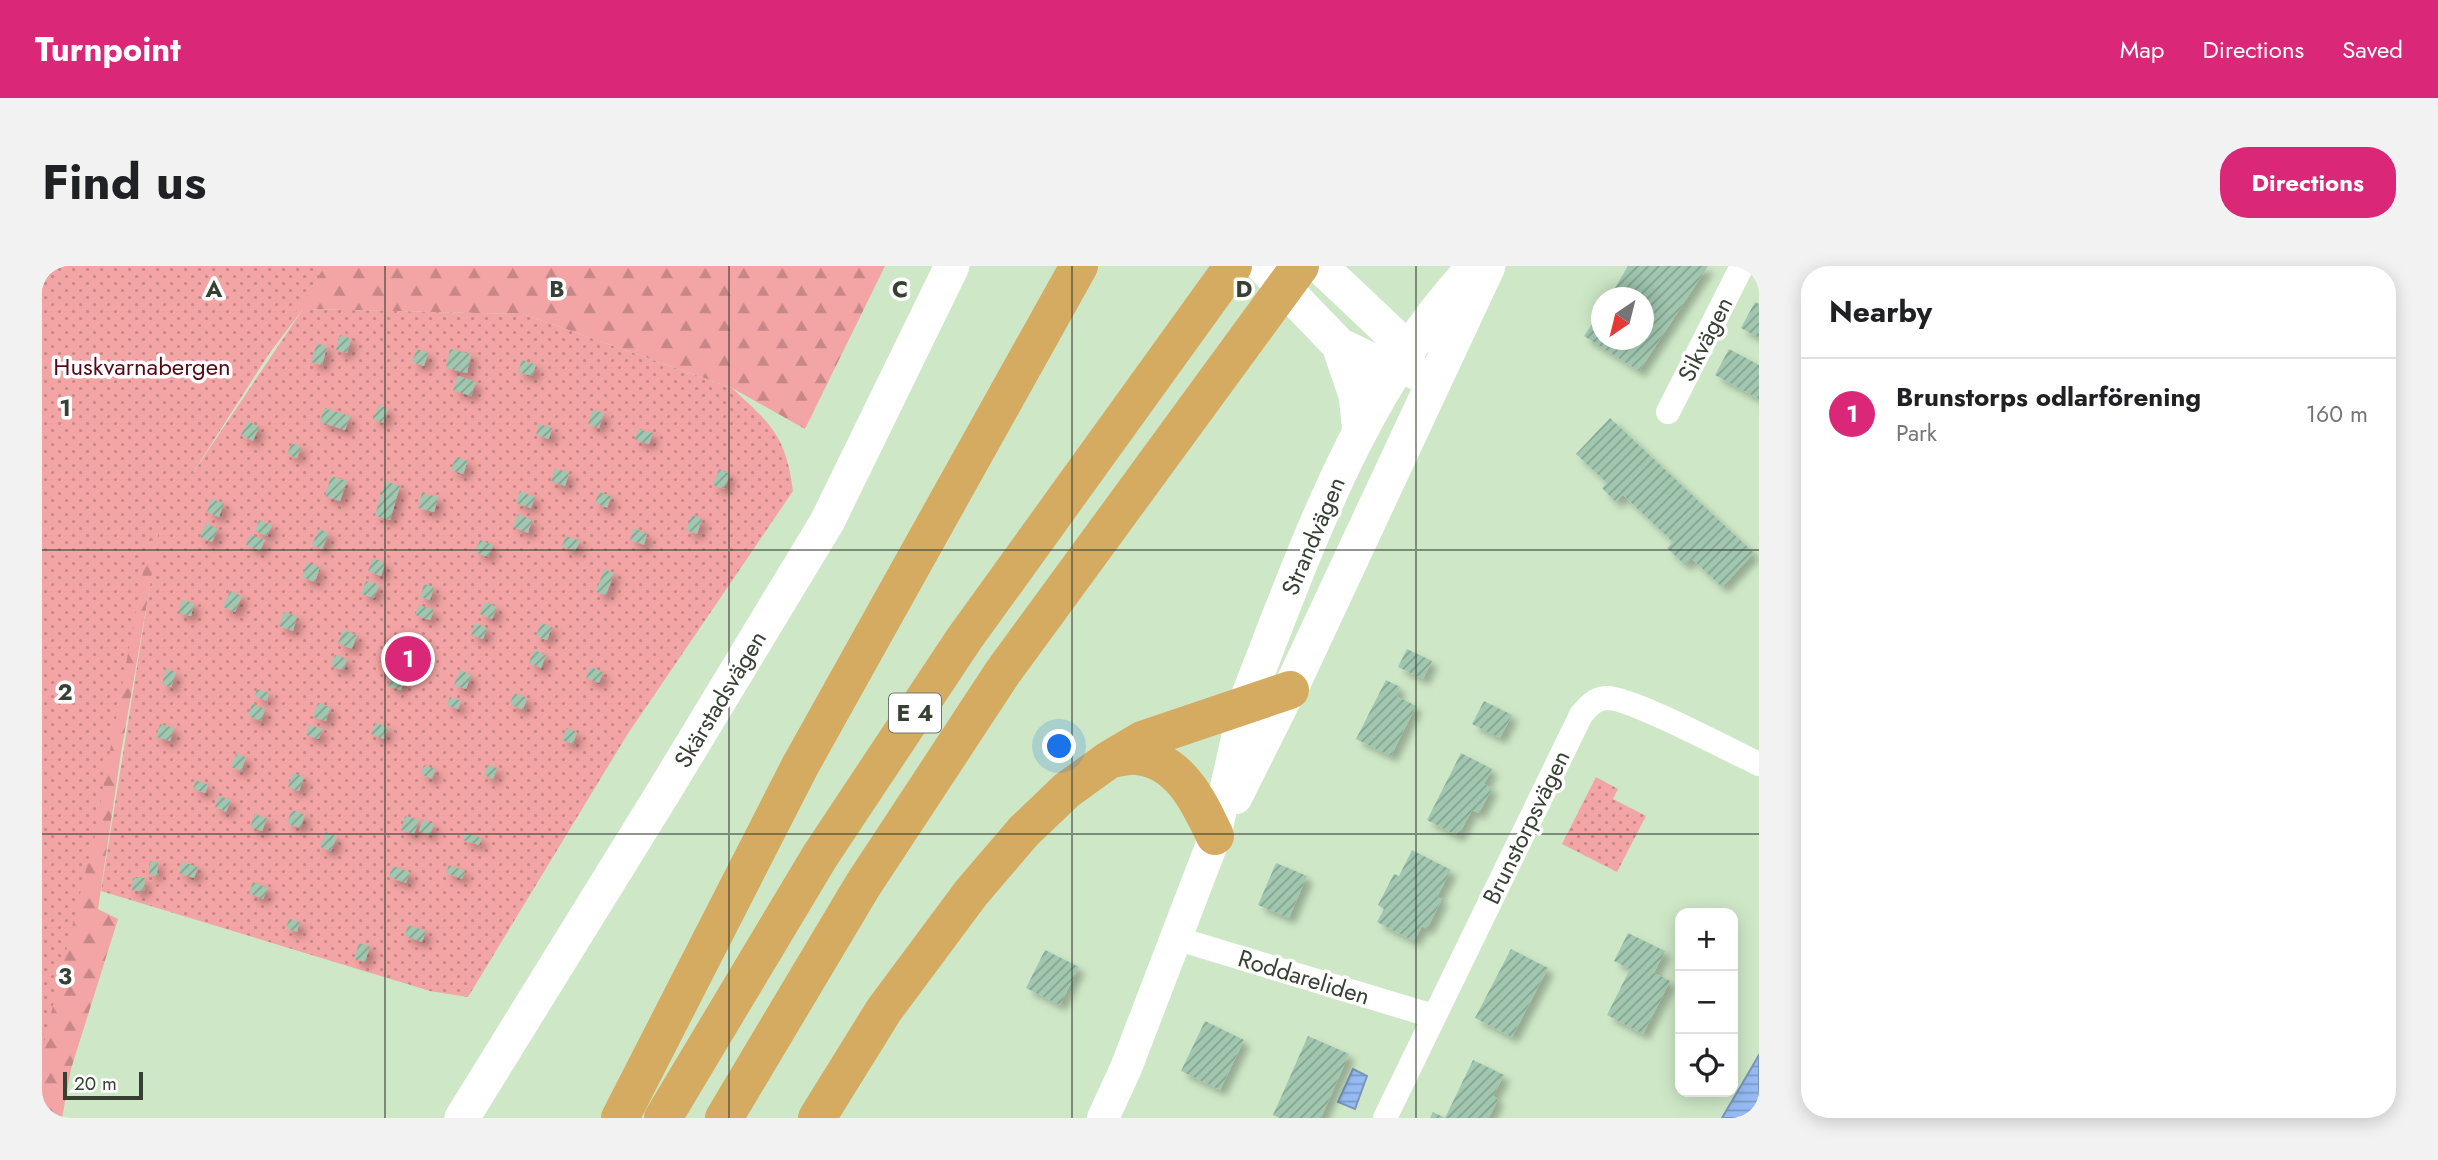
<!DOCTYPE html>
<html lang="en">
<head>
<meta charset="utf-8">
<style>
	body { margin:0; font-family:Jost,sans-serif; background:#f2f2f2; color:#202124 }
	.controls { position:absolute; right:21px; bottom:21px; display:grid; overflow:hidden; border-radius:14px; box-shadow:0 4px 18px #0003 }
	.controls button { width:63px; height:63px; display:grid; place-items:center; padding:0; border:0; border-bottom:2px solid #e0e0e0; background:#fff; color:#202124; font:35px sans-serif }
	.compass { position:absolute; left:1549px; top:21px; width:63px; height:63px; border-radius:50%; background:#fff; box-shadow:0 4px 18px #0003; rotate:215deg }
	.scale { position:absolute; left:21px; bottom:18px; width:80px; box-sizing:border-box; padding-left:7px; border:4px solid #364033; border-top:0; font-size:19px; line-height:24px; white-space:nowrap; color:#364033; -webkit-text-stroke:5px #fff; paint-order:stroke }
	.you { position:absolute; left:1018px; top:481px; width:24px; height:24px; margin:-18px; border:5px solid #fff; border-radius:50%; background:#1a73e8; box-shadow:0 0 0 10px #1a73e833 }
	.badge { display:grid; place-items:center; width:46px; height:46px; border-radius:50%; background:#db2777; color:#fff; font-size:23px; font-weight:700 }
	.pin { position:absolute; translate:-50% -50%; border:4px solid #fff; box-shadow:0 2px 7px #0006 }
	.list { margin:0; padding:0; list-style:none }
	h2 { display:flex; justify-content:space-between; align-items:center; height:91px; margin:0; padding:0 28px; font-size:30px }
	h2 small { font-size:23px; font-weight:400; color:#757577 }
	.list li { display:grid; grid-template-columns:46px 1fr auto; gap:21px; align-items:center; box-sizing:border-box; height:112px; padding:0 28px; border-top:2px solid #e0e0e0 }
	.list b { display:block; font-size:26px; white-space:nowrap }
	.list p { margin:0; font-size:23px; white-space:nowrap; color:#757577 }
	.list em { font-size:23px; font-style:normal; color:#757577 }
	.icon { flex:none; width:38px; height:38px; fill:none; stroke:currentColor; stroke-width:2; stroke-linecap:round; stroke-linejoin:round }
	.map { position:relative; flex:none; width:1717px; height:852px; overflow:hidden; border-radius:28px }
	header { display:flex; align-items:center; gap:42px; box-sizing:border-box; height:98px; padding:0 35px; background:#db2777; color:#fff }
	header strong { font-size:33px }
	nav { display:flex; gap:38px; margin-inline-start:auto; font-size:24px }
	.intro { display:flex; align-items:center; justify-content:space-between; box-sizing:border-box; height:168px; padding:0 42px }
	h1 { margin:0; font-size:49px }
	.button { padding:18px 32px; border-radius:28px; background:#db2777; color:#fff; font-size:24px; font-weight:700 }
	main { display:flex; gap:42px; padding:0 42px }
	aside { flex:1; background:#fff; border-radius:28px; box-shadow:0 4px 18px #0003 }
	.map>svg:first-child { display:block }
</style>
</head>
<body>
<header>
<strong>Turnpoint</strong>
<nav><a>Map</a><a>Directions</a><a>Saved</a></nav>
</header>
<div class="intro"><h1>Find us</h1><a class="button">Directions</a></div>
<main>
<div class="map">
<svg width="1717" height="852" viewBox="0 0 1717 852">
	<defs>
		<pattern id="forest-firs" width="22" height="20" patternUnits="userSpaceOnUse" patternTransform="scale(1.75)"><rect width="22" height="20" fill="#f3a4a4"/><path d="M5 1l3.5 6h-7zM16 11l3.5 6h-7z" fill="#c68786"/></pattern>
		<pattern id="park-dots" width="8" height="8" patternUnits="userSpaceOnUse" patternTransform="scale(1.75)"><rect width="8" height="8" fill="#f3a4a4"/><path d="M2 2h.1M6 6h.1" fill="none" stroke="#c68786" stroke-width="1.8" stroke-linecap="round"/></pattern>
		<pattern id="water-rules" width="6" height="5" patternUnits="userSpaceOnUse" patternTransform="scale(1.75)"><rect width="6" height="5" fill="#96bbf4"/><path d="M0 2.5h6" fill="none" stroke="#7b99c6"/></pattern>
		<pattern id="building-hatch" width="6" height="6" patternUnits="userSpaceOnUse" patternTransform="scale(1.75)"><rect width="6" height="6" fill="#a1c7b0"/><path d="M-1 1l2-2M0 6l6-6M5 7l2-2" fill="none" stroke="#84a390"/></pattern>
		<filter id="shadow"><feDropShadow dx="6" dy="6" stdDeviation="3.5" flood-color="#0004"/></filter>
	</defs>
	<rect width="100%" height="100%" fill="#cee8c7"/>
	<path fill="url(#forest-firs)" d="M0 0H843L763 163 690 122 481 48 261 43 201 122 120 251 79 487 56 643 76 653 29 803 20 852H0Z"/>
	<path fill="url(#park-dots)" d="M0 0H283L147 213 261 43 481 48 690 122C729 158 744 170 751 225L585 469 426 731 388 725 59 625 118 257 107 274 53 566 0 785Z
		M1554 511 1576 523 1571 533 1604 550 1575 606 1520 578Z"/>
	<path fill="url(#water-rules)" stroke="#7996ba" stroke-width="2" d="M1717 789V852H1680Z
		M1311 803 1325 810 1313 843 1296 836Z"/>
	<path fill="url(#building-hatch)" filter="url(#shadow)" d="M1586 0H1666L1597 105 1542 70 1560 43V74H1602V32H1567Z
		M1713 36 1717 38V72L1699 62Z
		M298 69 309 73 305 87 294 84Z
		M275 77 285 81 280 99 269 96Z
		M375 83 386 87 382 100 370 96Z
		M408 83 429 88 425 107 404 102Z
		M1687 83 1717 99V133L1673 109Z
		M480 94 494 99 490 110 476 106Z
		M416 110 434 116 429 130 411 124Z
		M337 139 346 143 341 157 331 153Z
		M282 142 308 150 303 164 278 156Z
		M551 144 562 147 557 162 546 158Z
		M1568 152 1712 287 1680 321 1649 292 1643 299 1625 282 1631 276 1581 229 1574 236 1560 222 1565 217 1534 188Z
		M206 155 217 161 211 175 199 169Z
		M497 158 510 162 507 173 494 169Z
		M596 163 611 167 607 178 593 174Z
		M250 177 259 181 255 192 245 188Z
		M414 191 426 195 421 208 409 204Z
		M513 202 527 207 523 220 509 215Z
		M677 203 688 208 682 223 671 219Z
		M289 210 305 215 298 235 283 230Z
		M343 215 358 220 348 254 333 250Z
		M478 225 493 231 489 242 474 237Z
		M557 226 569 230 565 242 553 237Z
		M380 227 396 231 392 246 376 242Z
		M169 233 182 237 177 251 165 246Z
		M476 248 490 254 486 267 471 261Z
		M650 249 660 253 655 268 644 264Z
		M217 254 230 259 225 270 213 265Z
		M164 257 176 263 170 276 158 271Z
		M592 262 605 268 602 279 588 274Z
		M277 263 287 267 280 283 270 279Z
		M208 269 223 274 218 285 204 279Z
		M524 270 538 275 533 285 520 280Z
		M438 274 451 279 446 291 433 286Z
		M331 292 343 297 339 310 326 305Z
		M265 297 278 301 273 316 260 311Z
		M562 303 572 307 564 329 554 326Z
		M324 315 337 319 332 332 319 328Z
		M382 318 392 321 388 334 378 331Z
		M188 325 200 330 193 346 181 341Z
		M140 334 152 337 149 350 136 347Z
		M443 336 455 341 450 353 438 348Z
		M377 339 392 344 388 354 373 349Z
		M242 346 255 350 251 365 237 360Z
		M433 357 445 362 441 373 429 369Z
		M499 357 510 361 505 374 494 370Z
		M301 364 315 369 310 383 296 377Z
		M359 382 371 386 365 402 353 398Z
		M1365 383 1390 395 1381 413 1356 401Z
		M492 384 504 389 499 402 487 397Z
		M293 389 305 393 301 404 289 400Z
		M548 401 561 406 557 417 544 412Z
		M124 403 134 406 129 421 120 418Z
		M418 404 429 409 424 423 412 419Z
		M350 407 363 411 359 424 346 420Z
		M1344 414 1358 421 1354 430 1374 440 1349 490 1314 473Z
		M215 423 227 427 225 435 213 430Z
		M472 427 485 432 481 444 468 438Z
		M408 431 419 435 416 443 405 439Z
		M1442 435 1470 449 1458 472 1430 458Z
		M276 437 288 441 284 455 271 451Z
		M210 438 223 443 219 455 206 450Z
		M334 457 346 461 342 473 329 468Z
		M118 458 132 462 128 475 114 471Z
		M267 459 280 463 277 473 264 469Z
		M525 462 535 466 531 478 520 474Z
		M1419 487 1450 503 1442 518 1450 522 1437 547 1430 544 1416 570 1385 554Z
		M194 488 204 491 199 505 189 501Z
		M382 499 393 503 390 513 379 508Z
		M446 499 455 502 451 513 442 509Z
		M251 507 262 511 257 525 246 521Z
		M154 514 166 519 163 527 151 523Z
		M177 530 189 534 184 546 173 541Z
		M250 544 263 549 258 562 245 557Z
		M213 548 225 552 220 565 208 561Z
		M363 550 377 554 372 568 359 564Z
		M381 554 392 558 388 569 377 565Z
		M284 566 295 571 289 585 278 581Z
		M423 567 440 572 437 579 421 574Z
		M1370 584 1409 604 1395 631 1400 633 1385 663 1380 660 1372 675 1335 656 1342 643 1336 639 1352 608 1357 610Z
		M108 595H116L115 610 107 609Z
		M140 596 156 601 152 612 137 607Z
		M1234 597 1265 610 1247 652 1216 639Z
		M407 599 423 605 420 613 404 607Z
		M351 600 368 606 364 617 347 611Z
		M91 612H103L102 625 90 624Z
		M211 616 226 622 221 633 207 627Z
		M247 653 258 656 255 666 244 662Z
		M366 659 384 665 380 676 363 670Z
		M1586 667 1623 685 1612 707 1628 715 1601 768 1565 749 1588 703 1572 695Z
		M317 677 328 680 323 696 312 693Z
		M1469 683 1506 702 1470 771 1433 752Z
		M1003 684 1037 701 1018 739 984 722Z
		M1163 755 1202 774 1178 824 1139 805Z
		M1266 770 1307 788 1279 852H1238L1231 849Z
		M1431 794 1462 809 1451 830 1456 833 1447 852H1388L1391 846 1403 852Z"/>
	<g fill="none" stroke-linecap="round" stroke-linejoin="round">
		<path stroke="#fff" stroke-width="24" d="M1626 146 1700 0
			M1133 672 1391 750
			M1343 852 1539 449C1546 441 1552 433 1564 432 1587 430 1691 486 1717 498"/>
		<path stroke="#fff" stroke-width="32" d="M1194 532 1248 424
			M1061 852 1084 802 1173 570 1202 441"/>
		<path stroke="#fff" stroke-width="35" d="M1221 0 1297 79 1335 97 1357 96 1373 106
			M1278 0 1351 69 1357 96
			M1297 79 1314 129 1318 165
			M1248 424 1446 0
			M1202 441C1263 287 1317 122 1433 0
			M420 852 624 522 785 256 910 0"/>
		<path stroke="#d5aa61" stroke-width="38" d="M1068 493C1076 492 1087 489 1095 490 1138 494 1157 536 1173 570
			M578 852 758 500 1037 0
			M621 852 778 590 922 373 1191 0
			M682 852 821 619 961 406 1258 0
			M775 852 842 744 929 627 982 565 1025 524 1068 493 1100 474 1248 424"/>
	</g>
	<path fill="none" stroke="#364033" stroke-width="2" stroke-opacity="0.55" d="M343 0V852M687 0V852M1030 0V852M1374 0V852M0 284H1717M0 568H1717"/>
	<g text-anchor="middle" dominant-baseline="central" stroke-width="7" stroke-linejoin="round" paint-order="stroke">
		<rect fill="#fff" stroke="#727970" stroke-width="2" x="847" y="427.5" width="52" height="39" rx="5"/>
		<g font-size="23" font-weight="bold" fill="#364033">
			<text x="873" y="447">E 4</text>
		</g>
		<g font-size="24" fill="#364033" stroke="#fff">
			<text transform="translate(1663 73) rotate(-63)">Sikvägen</text>
			<text transform="translate(1271 270) rotate(-67)">Strandvägen</text>
			<text transform="translate(678 433) rotate(-59)">Skärstadsvägen</text>
			<text transform="translate(1484 561) rotate(-64)">Brunstorpsvägen</text>
			<text transform="translate(1262 711) rotate(17)">Roddareliden</text>
		</g>
		<g font-size="24" fill="#570916" stroke="#fff">
			<text x="100" y="100">Huskvarnabergen</text>
		</g>
	</g>
	<g font-size="23" text-anchor="middle" font-weight="bold" fill="#364033" stroke="#fff" stroke-width="7" stroke-linejoin="round" paint-order="stroke">
		<text x="172" y="31">A</text>
		<text x="515" y="31">B</text>
		<text x="858" y="31">C</text>
		<text x="1202" y="31">D</text>
		<text x="23" y="150">1</text>
		<text x="23" y="434">2</text>
		<text x="23" y="718">3</text>
	</g>
</svg>
<div class="controls">
<button>+</button>
<button>−</button>
<button><svg class="icon" aria-label="locate" viewBox="0 0 24 24"><circle cx="12" cy="12" r="6"/><path d="M12 2v4M12 18v4M2 12h4M18 12h4"/></svg></button>
</div>
<svg class="compass" viewBox="-18 -18 36 36"><path d="M0-13l5 13h-10z" fill="#e53935"/><path d="M0 13l5-13h-10z" fill="#757577"/></svg>
<div class="scale">20 m</div>
<div class="you"></div>
<div class="pin badge" style="left:366px;top:393px">1</div>
</div>
<aside>
<h2>Nearby<small></small></h2>
<ul class="list">
<li><span class="badge">1</span><div><b>Brunstorps odlarförening</b><p>Park</p></div><em>160 m</em></li>
</ul>
</aside>
</main>
</body>
</html>
